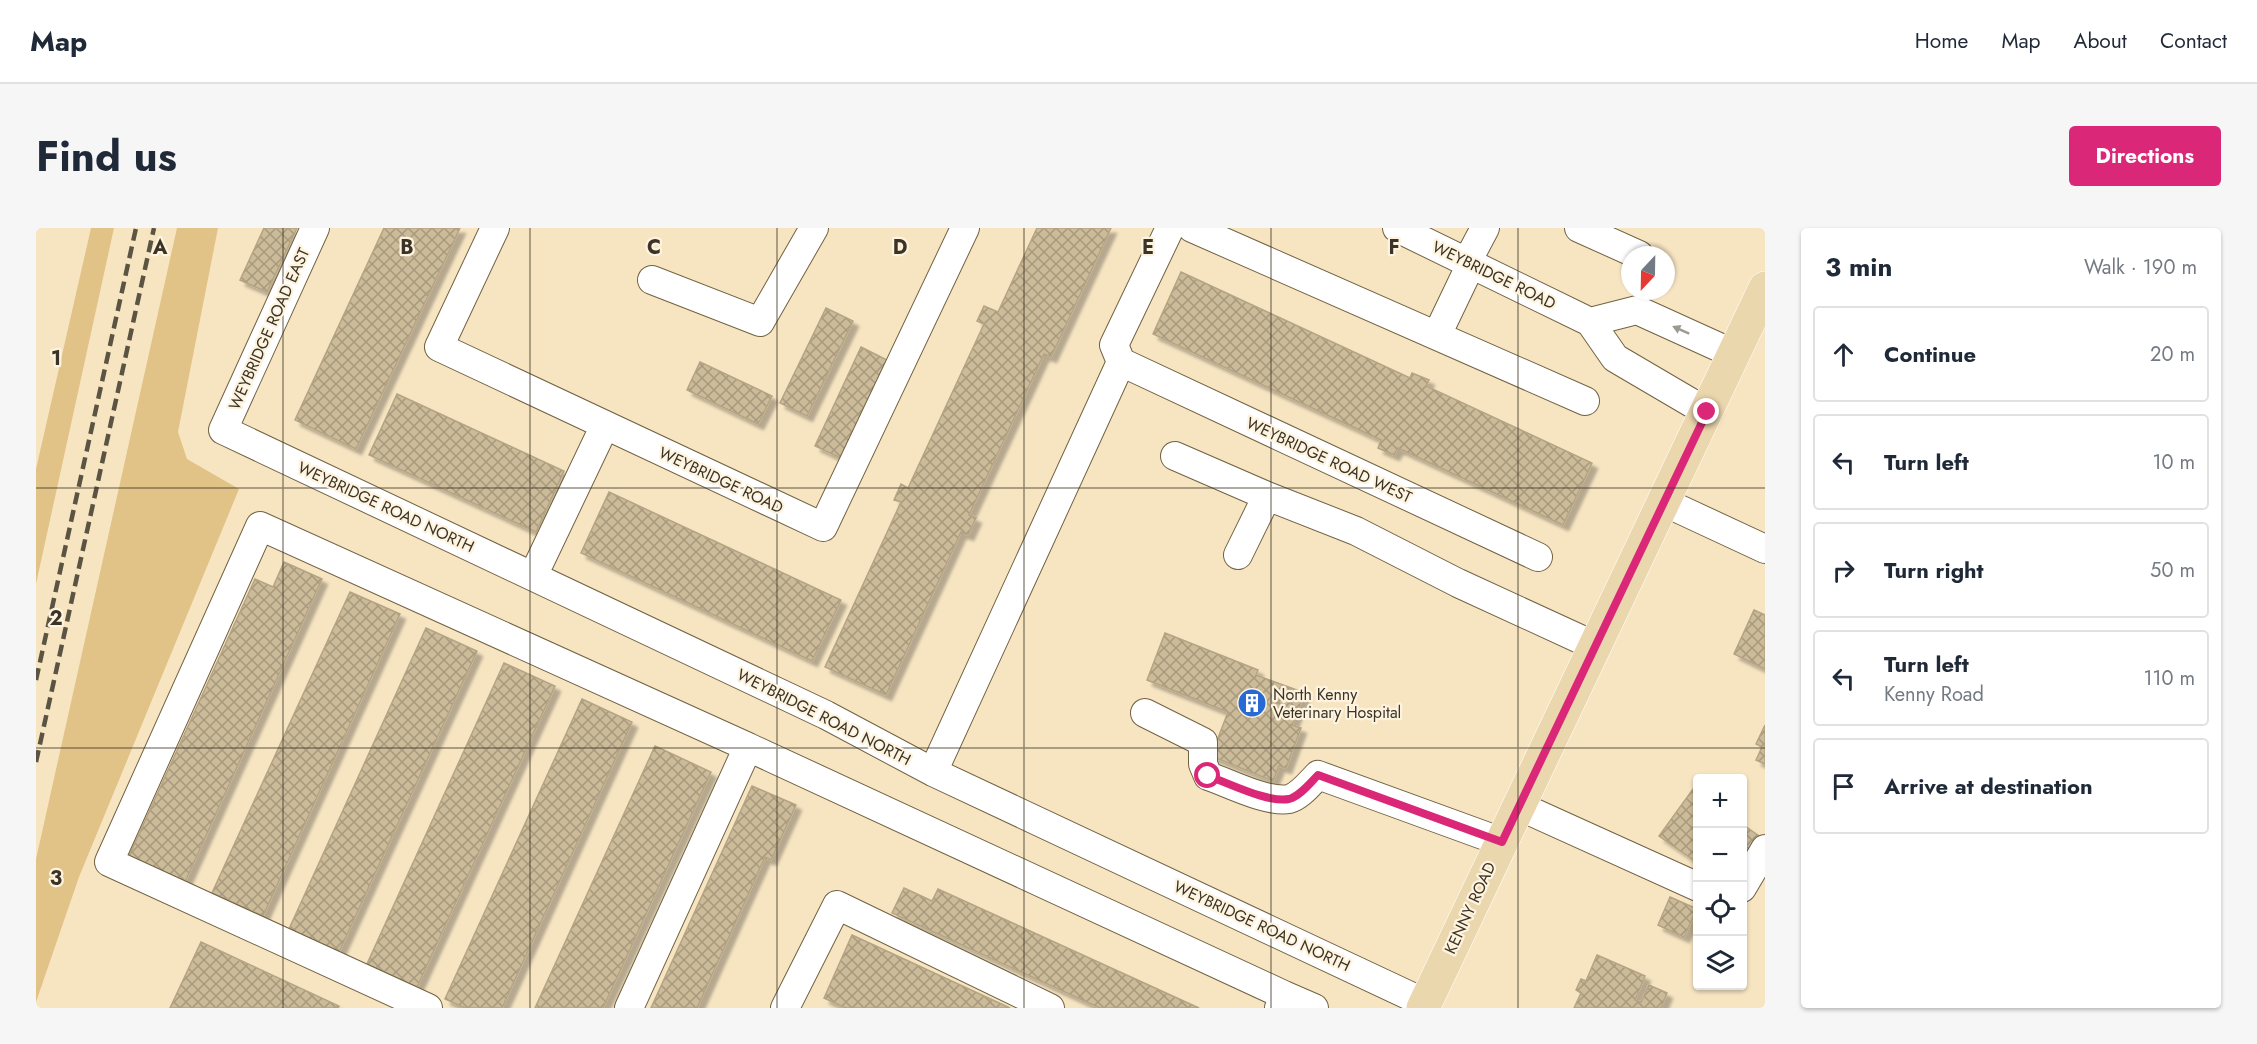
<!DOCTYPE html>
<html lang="en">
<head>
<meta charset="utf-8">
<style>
	body { margin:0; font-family:Jost,sans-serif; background:#f6f6f7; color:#1f2937 }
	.controls { position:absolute; right:18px; bottom:18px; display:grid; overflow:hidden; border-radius:6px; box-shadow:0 2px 4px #0004 }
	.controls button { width:54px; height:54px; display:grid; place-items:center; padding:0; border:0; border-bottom:2px solid #e0e1e3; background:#fff; color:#1f2937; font:30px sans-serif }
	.compass { position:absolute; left:1585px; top:18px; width:54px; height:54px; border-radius:50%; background:#fff; box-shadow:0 2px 4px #0004; rotate:202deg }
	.stop { position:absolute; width:18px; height:18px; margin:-14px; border:4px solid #db2777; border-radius:50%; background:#fff }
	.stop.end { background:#db2777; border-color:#fff; box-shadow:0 2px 6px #0008 }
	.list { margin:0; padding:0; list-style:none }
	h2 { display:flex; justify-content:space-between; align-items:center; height:78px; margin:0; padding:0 24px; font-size:26px }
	h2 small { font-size:20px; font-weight:400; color:#747a83 }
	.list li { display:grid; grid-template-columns:39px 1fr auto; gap:18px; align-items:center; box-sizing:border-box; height:96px; margin:0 12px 12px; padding:0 12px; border:2px solid #e0e1e3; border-radius:6px }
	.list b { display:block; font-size:22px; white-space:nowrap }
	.list p { margin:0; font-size:20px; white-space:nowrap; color:#747a83 }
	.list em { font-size:20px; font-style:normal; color:#747a83 }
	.icon { flex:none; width:33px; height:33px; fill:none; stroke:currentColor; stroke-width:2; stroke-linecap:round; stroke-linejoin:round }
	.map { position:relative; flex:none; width:1729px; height:780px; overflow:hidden; border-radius:6px }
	header { display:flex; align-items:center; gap:36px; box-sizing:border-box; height:84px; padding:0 30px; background:#fff; border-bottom:2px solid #e0e1e3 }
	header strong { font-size:28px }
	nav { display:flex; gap:33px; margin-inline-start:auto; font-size:21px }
	.intro { display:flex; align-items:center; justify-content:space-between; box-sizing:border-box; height:144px; padding:0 36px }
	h1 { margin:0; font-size:42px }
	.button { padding:15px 27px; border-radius:6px; background:#db2777; color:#fff; font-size:21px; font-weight:700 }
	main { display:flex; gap:36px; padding:0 36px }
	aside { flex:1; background:#fff; border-radius:6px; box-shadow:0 2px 4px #0004 }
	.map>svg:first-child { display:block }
</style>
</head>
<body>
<header>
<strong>Map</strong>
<nav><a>Home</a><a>Map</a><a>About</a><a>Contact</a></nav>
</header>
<div class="intro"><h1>Find us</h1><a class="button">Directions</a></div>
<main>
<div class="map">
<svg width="1729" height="780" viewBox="0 0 1729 780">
	<defs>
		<pattern id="building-cross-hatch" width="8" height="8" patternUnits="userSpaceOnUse" patternTransform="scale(1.5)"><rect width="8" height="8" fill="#cb9"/><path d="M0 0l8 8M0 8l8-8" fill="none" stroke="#a7997d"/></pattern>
		<filter id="shadow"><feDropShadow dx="5.5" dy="5.5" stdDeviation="1.5" flood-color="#0004"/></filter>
	</defs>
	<rect width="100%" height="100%" fill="#f7e5c2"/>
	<path fill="#e1c387" d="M55 0H78L0 356V241Z
		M141 0H182L142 204 151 231 203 261 43 649 0 774V631Z"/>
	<path fill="url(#building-cross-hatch)" stroke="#b5a483" stroke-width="1.5" filter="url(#shadow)" d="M228 0H261L231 64 204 52Z
		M348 0H424L320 221 259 192Z
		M1001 0H1075L1015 129 1008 126 933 287 940 290 932 307 925 304 850 467 789 439 865 274 858 272 865 256 872 260 948 96 941 93 948 78 962 84Z
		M1145 44 1374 150 1376 145 1393 152 1390 158 1556 235 1527 297 1362 220 1358 227 1342 220 1345 212 1117 106Z
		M790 80 817 93 771 188 744 175Z
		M825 119 851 132 805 230 779 218Z
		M664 134 736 168 722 196 651 162Z
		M361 166 528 243 500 304 333 227Z
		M573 264 805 372 776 433 545 325Z
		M248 334 286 351 149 654 93 628 219 351 237 359Z
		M314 364 364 386 227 688 176 665Z
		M1718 382 1729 387V441L1698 426Z
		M390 400 441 423 303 724 253 701Z
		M1129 405 1222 442 1220 447 1269 465 1256 497 1265 500 1250 540 1243 538 1237 553 1175 528 1192 484 1111 452Z
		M468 435 519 458 381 759 331 736Z
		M546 471 596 494 466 780H429L409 771Z
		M1729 497V536L1720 532 1726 519 1720 516Z
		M619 518 675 544 567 780H499Z
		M716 558 760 577 735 632 729 629 661 780H615Z
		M1657 561 1662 565V635L1623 608Z
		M1706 596 1723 608 1706 631Z
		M868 660 896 673 902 661 1163 780H1064L856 685Z
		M1634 669 1661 681 1648 709 1622 697Z
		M816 707 974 780H810L788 770Z
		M165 714 303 778 302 780H134Z
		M1561 727 1609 748 1599 772 1605 774 1613 757 1631 765 1625 780H1538L1545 765 1540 762 1545 751 1550 753Z"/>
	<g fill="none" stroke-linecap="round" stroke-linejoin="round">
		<g stroke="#716243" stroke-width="30">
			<path id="minor" d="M279 0 187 202 790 487 897 544 1389 775
				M459 0 403 119 787 299 929 0
				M1156 0 1549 173
				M1361 0 1554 94 1579 130 1671 184
				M1543 0 1603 27
				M1431 34 1449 0
				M616 52 724 94 778 0
				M1554 94 1601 82 1698 126
				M1401 107 1435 36
				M1085 134 1502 329
				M1139 228 1231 268
				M1628 274 1729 321
				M1202 327 1231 268 1320 303 1422 355 1559 418
				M497 348 569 197
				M1109 485 1167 514V536L1172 548C1193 555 1231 575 1253 571 1264 568 1274 555 1282 547L1466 614
				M897 544 1085 134 1078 117 1134 0
				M1483 578 1662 659
				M1706 660 1729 621
				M392 780 73 634 224 298 712 519
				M593 780 712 519 1248 767
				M749 780 801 677 1014 780
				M1243 780 1248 767 1278 780"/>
		</g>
		<g stroke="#fff" stroke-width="34">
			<path id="major" d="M1387 780 1729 60"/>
		</g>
		<use href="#minor" stroke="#fff" stroke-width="28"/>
		<use href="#major" stroke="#ebd7ad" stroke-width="33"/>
		<path stroke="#5c5442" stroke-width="4.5" stroke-dasharray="12 6" stroke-linecap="butt" d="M0 452 100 0
			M0 534 118 0"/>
	</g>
	<defs><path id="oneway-solid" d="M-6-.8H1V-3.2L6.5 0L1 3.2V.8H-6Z" transform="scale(1.5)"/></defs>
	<use fill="#9d9a92" href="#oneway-solid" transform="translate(1645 102) rotate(-156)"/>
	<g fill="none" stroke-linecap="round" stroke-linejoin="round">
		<path stroke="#db2777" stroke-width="8" d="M1172 548C1193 555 1231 575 1253 571 1264 568 1274 555 1282 547L1466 614 1671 184"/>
	</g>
	<path fill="none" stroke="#3b3426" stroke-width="1.5" stroke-opacity="0.55" d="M247 0V780M494 0V780M741 0V780M988 0V780M1235 0V780M1482 0V780M0 260H1729M0 520H1729"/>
	<defs>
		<g id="building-disc" transform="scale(1.5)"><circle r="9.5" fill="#276ad6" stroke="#fef3de"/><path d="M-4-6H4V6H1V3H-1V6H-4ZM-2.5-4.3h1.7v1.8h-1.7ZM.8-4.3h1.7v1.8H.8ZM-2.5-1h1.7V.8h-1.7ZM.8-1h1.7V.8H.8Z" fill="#fff"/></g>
	</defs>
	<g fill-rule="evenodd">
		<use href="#building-disc" x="1216" y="475"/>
	</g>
	<g text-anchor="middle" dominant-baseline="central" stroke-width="4.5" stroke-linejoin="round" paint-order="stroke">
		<g font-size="16" fill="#3b3426" stroke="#fef3de">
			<text transform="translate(1458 47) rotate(26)">WEYBRIDGE ROAD</text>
			<text transform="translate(233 101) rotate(-66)">WEYBRIDGE ROAD EAST</text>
			<text transform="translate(1293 232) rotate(25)">WEYBRIDGE ROAD WEST</text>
			<text transform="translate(685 252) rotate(25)">WEYBRIDGE ROAD</text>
			<text transform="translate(350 279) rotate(25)">WEYBRIDGE ROAD NORTH</text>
			<text transform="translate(788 489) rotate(27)">WEYBRIDGE ROAD NORTH</text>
			<text transform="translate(1434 680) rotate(-65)">KENNY ROAD</text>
			<text transform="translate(1226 698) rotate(25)">WEYBRIDGE ROAD NORTH</text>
		</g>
		<g font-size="16" fill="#3b3426" stroke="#fef3de" text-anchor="start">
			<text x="1237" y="466">North Kenny<tspan x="1237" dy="18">Veterinary Hospital</tspan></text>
		</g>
	</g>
	<g font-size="20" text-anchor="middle" font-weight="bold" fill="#3b3426" stroke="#fef3de" stroke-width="4.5" stroke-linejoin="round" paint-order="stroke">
		<text x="124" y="26">A</text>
		<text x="371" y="26">B</text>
		<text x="618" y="26">C</text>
		<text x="864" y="26">D</text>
		<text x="1112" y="26">E</text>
		<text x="1358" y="26">F</text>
		<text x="20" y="137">1</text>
		<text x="20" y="397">2</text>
		<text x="20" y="657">3</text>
	</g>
</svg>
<div class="controls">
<button>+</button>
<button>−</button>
<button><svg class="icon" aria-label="locate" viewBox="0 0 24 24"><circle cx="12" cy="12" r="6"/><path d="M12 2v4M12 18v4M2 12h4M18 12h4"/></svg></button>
<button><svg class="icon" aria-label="layers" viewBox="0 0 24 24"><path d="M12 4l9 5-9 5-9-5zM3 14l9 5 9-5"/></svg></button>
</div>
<svg class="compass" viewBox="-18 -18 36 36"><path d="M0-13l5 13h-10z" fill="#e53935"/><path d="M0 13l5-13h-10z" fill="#747a83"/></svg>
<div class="stop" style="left:1172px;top:548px"></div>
<div class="stop end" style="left:1671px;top:184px"></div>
</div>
<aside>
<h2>3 min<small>Walk · 190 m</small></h2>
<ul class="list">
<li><svg class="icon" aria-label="ahead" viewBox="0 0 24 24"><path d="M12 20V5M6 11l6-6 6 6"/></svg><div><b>Continue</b></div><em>20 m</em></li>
<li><svg class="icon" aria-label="left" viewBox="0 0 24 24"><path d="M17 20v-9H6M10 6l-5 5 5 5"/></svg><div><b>Turn left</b></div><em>10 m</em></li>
<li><svg class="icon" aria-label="right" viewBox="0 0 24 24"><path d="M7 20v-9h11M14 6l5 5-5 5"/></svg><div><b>Turn right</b></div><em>50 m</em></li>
<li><svg class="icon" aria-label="left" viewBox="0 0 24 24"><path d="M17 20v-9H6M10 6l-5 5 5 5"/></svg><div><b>Turn left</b><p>Kenny Road</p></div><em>110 m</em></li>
<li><svg class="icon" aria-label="arrive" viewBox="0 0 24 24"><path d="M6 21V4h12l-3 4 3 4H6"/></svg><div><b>Arrive at destination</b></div></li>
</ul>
</aside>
</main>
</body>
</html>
